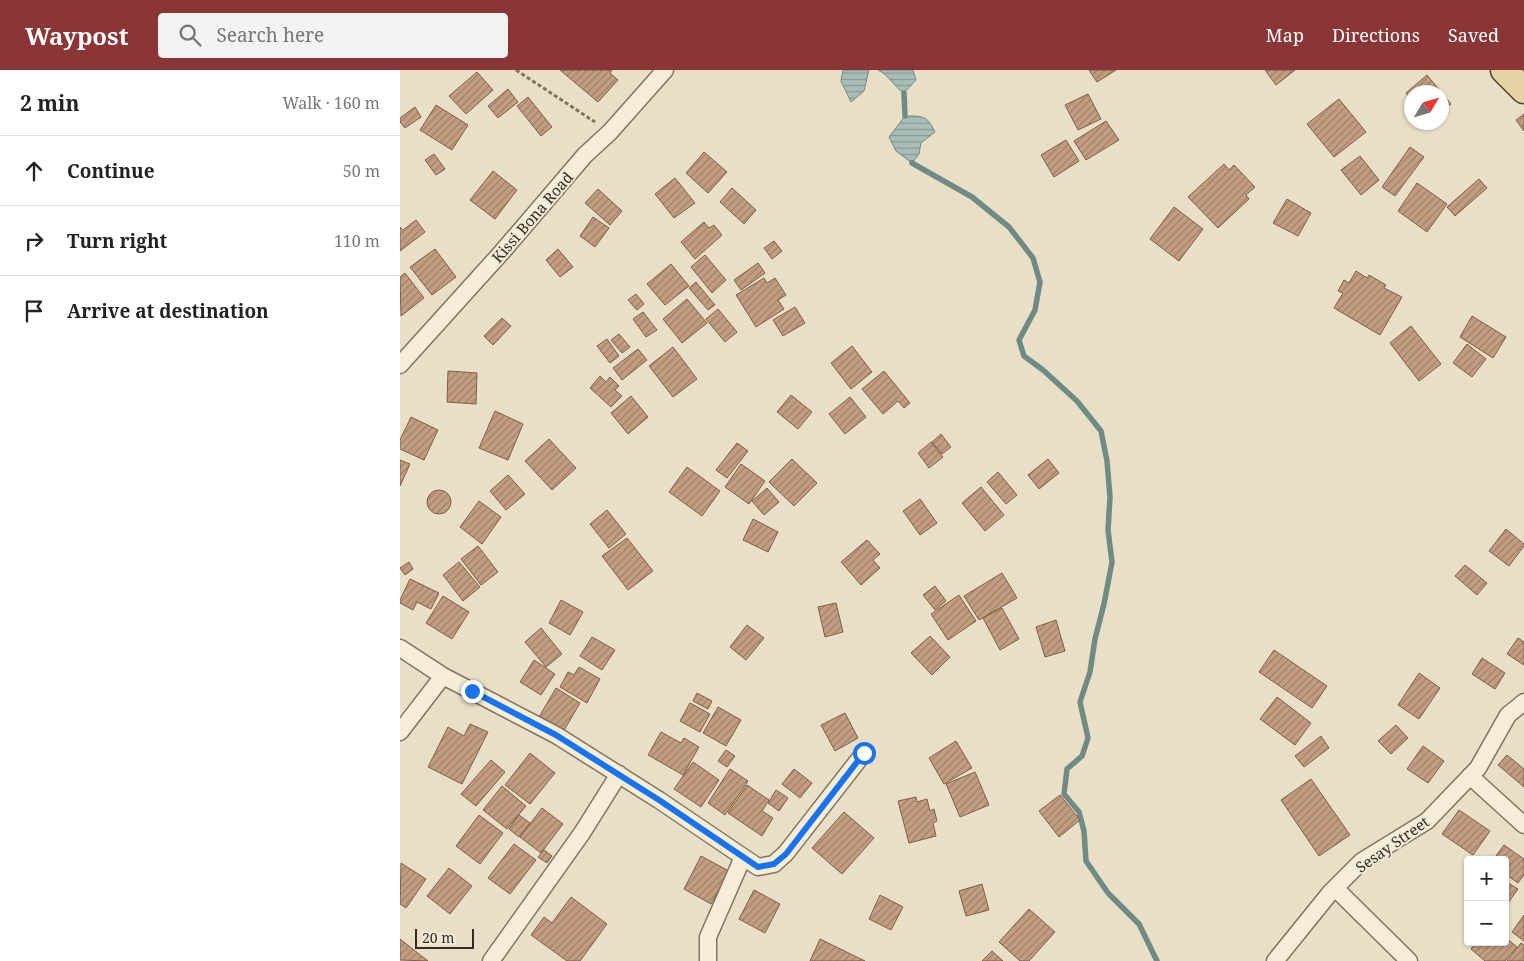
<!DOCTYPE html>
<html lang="en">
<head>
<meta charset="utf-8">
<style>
	body { margin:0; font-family:"Noto Serif",serif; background:#f2f2f2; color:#222 }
	.controls { position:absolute; right:15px; bottom:15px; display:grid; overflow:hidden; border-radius:5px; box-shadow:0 1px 4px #0004 }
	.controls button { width:45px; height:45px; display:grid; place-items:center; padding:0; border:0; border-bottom:1px solid #e0e0e0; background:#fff; color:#222; font:25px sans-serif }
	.compass { position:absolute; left:1004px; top:15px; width:45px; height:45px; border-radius:50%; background:#fff; box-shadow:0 1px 4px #0004; rotate:52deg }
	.scale { position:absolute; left:15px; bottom:12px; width:59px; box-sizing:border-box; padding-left:5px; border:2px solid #352b21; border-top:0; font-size:14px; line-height:18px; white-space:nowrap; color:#352b21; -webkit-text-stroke:4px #f1ead6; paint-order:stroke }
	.stop { position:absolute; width:15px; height:15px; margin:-11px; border:4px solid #1a73e8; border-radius:50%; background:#fff }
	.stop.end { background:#1a73e8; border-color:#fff; box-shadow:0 1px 5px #0008 }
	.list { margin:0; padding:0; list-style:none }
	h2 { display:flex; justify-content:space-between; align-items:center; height:65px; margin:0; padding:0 20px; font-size:21px }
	h2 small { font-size:16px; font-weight:400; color:#767676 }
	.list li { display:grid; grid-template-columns:32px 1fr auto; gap:15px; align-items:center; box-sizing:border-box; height:70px; padding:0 20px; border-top:1px solid #e0e0e0 }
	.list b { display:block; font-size:19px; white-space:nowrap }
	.list em { font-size:16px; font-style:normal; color:#767676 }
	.icon { flex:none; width:28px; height:28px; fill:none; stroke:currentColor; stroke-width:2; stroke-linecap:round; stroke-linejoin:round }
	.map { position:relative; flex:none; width:1124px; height:891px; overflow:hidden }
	header { display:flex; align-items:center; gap:30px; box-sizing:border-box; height:70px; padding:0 25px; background:#8a3636; color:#fff }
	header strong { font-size:24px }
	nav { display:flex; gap:28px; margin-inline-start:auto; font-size:18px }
	.search { width:350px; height:45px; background:#f2f2f2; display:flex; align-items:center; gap:12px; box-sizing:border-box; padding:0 18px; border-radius:5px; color:#767676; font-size:19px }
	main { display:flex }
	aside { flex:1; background:#fff }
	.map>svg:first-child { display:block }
</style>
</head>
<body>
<header>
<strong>Waypost</strong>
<div class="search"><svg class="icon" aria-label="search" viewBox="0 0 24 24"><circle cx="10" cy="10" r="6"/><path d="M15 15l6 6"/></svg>Search here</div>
<nav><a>Map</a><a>Directions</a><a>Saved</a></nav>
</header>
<main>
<aside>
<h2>2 min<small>Walk · 160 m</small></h2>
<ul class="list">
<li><svg class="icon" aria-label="ahead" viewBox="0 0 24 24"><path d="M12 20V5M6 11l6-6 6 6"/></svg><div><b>Continue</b></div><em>50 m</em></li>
<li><svg class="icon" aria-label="right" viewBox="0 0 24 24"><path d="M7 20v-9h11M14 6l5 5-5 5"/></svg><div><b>Turn right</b></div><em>110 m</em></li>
<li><svg class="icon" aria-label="arrive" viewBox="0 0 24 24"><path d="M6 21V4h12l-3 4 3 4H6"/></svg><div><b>Arrive at destination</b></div></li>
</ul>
</aside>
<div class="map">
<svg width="1124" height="891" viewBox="0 0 1124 891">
	<defs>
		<pattern id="water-rules" width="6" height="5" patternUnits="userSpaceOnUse" patternTransform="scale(1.25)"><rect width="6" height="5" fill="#a8bdb7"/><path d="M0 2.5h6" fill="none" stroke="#8a9a94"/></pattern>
		<pattern id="building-hatch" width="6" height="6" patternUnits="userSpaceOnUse" patternTransform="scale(1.25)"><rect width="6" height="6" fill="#c39d82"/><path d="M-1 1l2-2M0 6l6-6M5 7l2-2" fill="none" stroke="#9f806a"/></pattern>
	</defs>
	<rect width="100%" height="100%" fill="#e9dfc7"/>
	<path fill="url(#water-rules)" stroke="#708b84" d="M443 0H469L464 21 451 32 441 11Z
		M478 0H513L516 10 504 23C493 16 490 6 478 0Z
		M505 46C523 46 527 45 535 62L521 73 519 84 512 93 496 81 489 67Z"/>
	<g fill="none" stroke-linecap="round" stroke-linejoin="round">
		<path stroke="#708b84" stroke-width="5.5" d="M504 23 505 46
			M512 93 572 127 609 157 633 188 640 212 635 240 619 270 624 286 643 300 677 331 701 361 707 391 710 427 708 460 712 492 704 534 695 569 690 602 680 632 688 668 682 686 667 699 664 724 679 742 684 761 686 791 708 823 739 854 757 891"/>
	</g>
	<path fill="url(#building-hatch)" stroke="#7f5e47" d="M160 0H212L210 3 218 10 198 32Z
		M689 0H716L697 12Z
		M865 0H895L876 15Z
		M77 2 93 20 66 44 49 26Z
		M1027 5 1041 22H1012V30L1006 23Z
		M108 19 118 32 98 48 88 36Z
		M1042 23 1051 34 1042 41Z
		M688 24 701 49 678 60 665 35Z
		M128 27 152 57 141 66 117 36Z
		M939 29 966 62 934 87 907 54Z
		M36 35 68 55 52 80 20 60Z
		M15 37 21 47 5 58 0 52V48Z
		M1124 44V61L1116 50Z
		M706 51 719 70 686 90 674 71Z
		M666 70 679 91 654 107 641 85Z
		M1010 77 1024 87 995 126 982 117Z
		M304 82 327 102 308 123 286 103Z
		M34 84 45 99 36 105 25 90Z
		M960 86 979 110 961 125 941 100Z
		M824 94 829 100 834 95 855 117 846 125 849 129 818 158 788 127Z
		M93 101 117 120 95 149 70 130Z
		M275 108 295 133 274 148 255 124Z
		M1079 109 1087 118 1055 146 1047 137Z
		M1017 113 1047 134 1027 162 998 141Z
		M332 118 356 140 344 154 320 132Z
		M198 119 222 141 210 155 185 133Z
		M887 129 911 143 898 166 873 153Z
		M774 137 803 159 779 191 750 169Z
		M193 147 209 158 195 177 180 166Z
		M16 150 25 162 0 181V157L3 160Z
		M304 152 309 158 314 155 322 165 295 189 281 172Z
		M374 171 382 181 372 189 364 178Z
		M35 179 56 207 32 225 10 197Z
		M158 179 173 197 160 207 146 190Z
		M305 185 326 210 312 223 291 197Z
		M358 193 365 203 341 220 334 210Z
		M271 194 289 216 265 235 247 214Z
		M956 201 967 208 969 205 986 215 984 218 1002 227 980 265 934 238 943 223 938 221 944 210 949 213Z
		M5 203 24 228 1 246 0 207Z
		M364 208 367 213 375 208 386 225 378 230 384 239 356 257 336 225Z
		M296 212 315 235 308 240 289 218Z
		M236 224 244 234 237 240 228 230Z
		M287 229 307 253 282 273 263 249Z
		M395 237 405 253 383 266 373 250Z
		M318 239 337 262 325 272 306 249Z
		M243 242 257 260 246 267 233 249Z
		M1072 246 1106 267 1093 288 1060 267Z
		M102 248 111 256 93 275 84 266Z
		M1011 256 1041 294 1019 311 990 273Z
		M219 264 230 277 222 283 211 270Z
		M207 269 219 286 210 293 197 276Z
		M1067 274 1086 289 1072 307 1053 293Z
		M452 276 472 302 451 319 431 293Z
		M273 277 297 309 273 327 249 296Z
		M238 279 247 290 222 310 213 298Z
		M48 301 77 303 76 334 47 332Z
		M484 301 510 333 504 338 498 331 483 344 462 319Z
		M200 306 206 312 210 307 219 316 215 320 222 326 211 337 190 318Z
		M391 325 412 342 398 359 377 342Z
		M231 326 248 347 228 364 211 343Z
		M450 327 466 347 445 364 429 344Z
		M95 341 123 354 108 390 79 378Z
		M11 347 38 360 24 390 0 379V370Z
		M541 364 551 377 542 384 532 372Z
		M149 369 176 398 152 420 125 391Z
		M531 372 543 387 529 398 518 383Z
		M337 373 348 381 327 408 316 400Z
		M392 389 417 413 394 436 369 412Z
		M648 389 659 403 639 419 628 405Z
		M0 390 10 394 0 416Z
		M341 394 365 411 349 434 325 417Z
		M287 397 320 421 302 446 269 422Z
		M598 402 617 425 606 434 587 412Z
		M108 405 125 424 106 440 90 421Z
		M581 417 604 445 585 461 562 433Z
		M367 418 379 432 364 445 352 431Z
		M27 432a12 12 0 1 1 24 0a12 12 0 1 1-24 0Z
		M520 429 537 453 520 465 503 441Z
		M79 431 101 447 82 474 60 457Z
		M207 440 226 464 209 478 190 454Z
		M353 449 378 462 368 482 343 470Z
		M1106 459 1124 474V476L1109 496 1089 481Z
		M227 468 253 501 228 520 202 486Z
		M467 470 480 484 473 490 480 498 461 515 441 492Z
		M78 476 98 502 81 515 61 489Z
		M9 492 13 499 5 505 0 498Z
		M59 492 80 517 63 531 43 505Z
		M1065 495 1087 513 1077 525 1055 506Z
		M602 503 617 528 579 550 564 526Z
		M10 509 39 523 31 539 17 532 13 540 0 533V530Z
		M535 516 546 531 535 540 523 525Z
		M559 525 576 551 548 570 531 544Z
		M43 526 69 542 52 569 26 553Z
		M161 530 183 542 170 565 149 553Z
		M436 533 443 562 425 567 418 537Z
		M602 538 619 569 600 580 583 548Z
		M656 550 665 581 645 587 636 557Z
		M347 555 364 568 346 590 330 577Z
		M141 558 162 584 146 597 125 572Z
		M530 566 550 587 532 605 511 583Z
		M192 567 215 580 202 600 180 586Z
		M1118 568 1124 572V595L1107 584Z
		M874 580 927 616 912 638 859 602Z
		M1082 588 1105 603 1095 619 1072 604Z
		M134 590 155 604 141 625 120 612Z
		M179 597 200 609 187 633 160 617 168 602 174 605Z
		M1019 603 1040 618 1019 649 998 635Z
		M156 618 180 633 163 662 139 647Z
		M297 623 312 631 308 639 293 631Z
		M877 627 911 653 895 675 860 649Z
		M290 633 310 644 300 662 280 651Z
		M318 637 341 650 326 676 303 663Z
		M445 643 458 668 435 681 421 655Z
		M70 654 88 662 62 714 28 697 48 657 64 666Z
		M996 655 1008 668 991 684 978 671Z
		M261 662 281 673 284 668 299 677 283 705 248 685Z
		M921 666 929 678 904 697 895 686Z
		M556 671 572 698 544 714 529 688Z
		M1023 676 1044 691 1028 713 1007 699Z
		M326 680 335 686 327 697 318 691Z
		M130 683 155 703 130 734 105 715Z
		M1107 685 1124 699V717L1098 695Z
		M91 690 105 702 76 736 61 724Z
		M293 692 319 710 301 737 274 719Z
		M330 699 348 711 325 745 308 733Z
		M394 699 412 713 400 728 382 714Z
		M575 702 589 735 560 747 546 714Z
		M911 709 950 765 919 786 881 730Z
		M347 715 369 730 362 741 373 748 362 766 328 743Z
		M102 716 126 736 107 759 83 740Z
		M376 720 388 728 379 741 368 733Z
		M660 725 680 750 659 767 639 741Z
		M516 727 517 732 527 729 530 741 534 739 537 751 533 753 536 766 509 773 498 731Z
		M142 738 163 754 141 783 120 767Z
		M1059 740 1090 761 1073 785 1042 764Z
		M444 742 474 768 442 804 412 778Z
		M79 745 103 763 80 794 56 776Z
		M119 745 130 753 119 767 109 759Z
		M114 774 136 790 110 824 88 808Z
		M1104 775 1124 789V805L1118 813 1105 804V790H1093Z
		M144 780 152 786 147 793 138 787Z
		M301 786 329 801 311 834 284 819Z
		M1 793 26 809 6 838 0 834Z
		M49 798 72 816 50 844 27 826Z
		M1105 811 1118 819 1105 837Z
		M582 814 589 840 566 846 559 821Z
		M354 820 380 834 365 863 339 849Z
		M480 825 503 837 491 860 469 849Z
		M171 827 207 854 180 891H167L131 865 144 847 152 853Z
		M629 839 655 862 629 891H620L599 872Z
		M1124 845V871L1112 862Z
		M1105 867 1117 877 1105 891H1085L1071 879 1077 872H1105Z
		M0 869 28 891 0 890Z
		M420 869 465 891H410Z
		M1121 873 1124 875V891H1107Z
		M592 881 603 891H582Z"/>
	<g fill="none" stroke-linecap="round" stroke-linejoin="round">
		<g stroke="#83725f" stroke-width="19">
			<path id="minor" d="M0 295 102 182 185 85 210 62 265 0
				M0 578 43 606 156 665 259 730 358 797 374 794 386 783 464 683
				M0 662 43 606
				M1070 706 1124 755
				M935 818 1009 891
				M91 891 182 763 219 704
				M308 891V867L343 787
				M875 891 930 823 962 791 1027 751 1078 698 1108 645 1124 632"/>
		</g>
		<g stroke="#514132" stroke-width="29">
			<path id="primary" d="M1104 0 1124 20"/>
		</g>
		<path stroke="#83725f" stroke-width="3" stroke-dasharray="4 2.5" stroke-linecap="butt" d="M116 0 195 52"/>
		<use href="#minor" stroke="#f5edd9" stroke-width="16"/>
		<use href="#primary" stroke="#e7d3a4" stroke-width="26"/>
	</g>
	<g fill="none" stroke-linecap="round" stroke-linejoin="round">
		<path stroke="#1a73e8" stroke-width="6" d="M72 621 156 665 259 730 358 797 374 794 386 784 464 683"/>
	</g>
	<g text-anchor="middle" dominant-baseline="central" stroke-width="4" stroke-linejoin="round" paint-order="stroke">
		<g font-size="15" fill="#352b21" stroke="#f1ead6">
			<text transform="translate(132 147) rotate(-49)">Kissi Bona Road</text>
			<text transform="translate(992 774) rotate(-35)">Sesay Street</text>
		</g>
	</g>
</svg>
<div class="controls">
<button>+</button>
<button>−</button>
</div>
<svg class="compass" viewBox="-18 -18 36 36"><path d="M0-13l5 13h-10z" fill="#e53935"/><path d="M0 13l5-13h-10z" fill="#767676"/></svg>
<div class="scale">20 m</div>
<div class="stop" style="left:464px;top:683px"></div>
<div class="stop end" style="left:72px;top:621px"></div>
</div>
</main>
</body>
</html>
